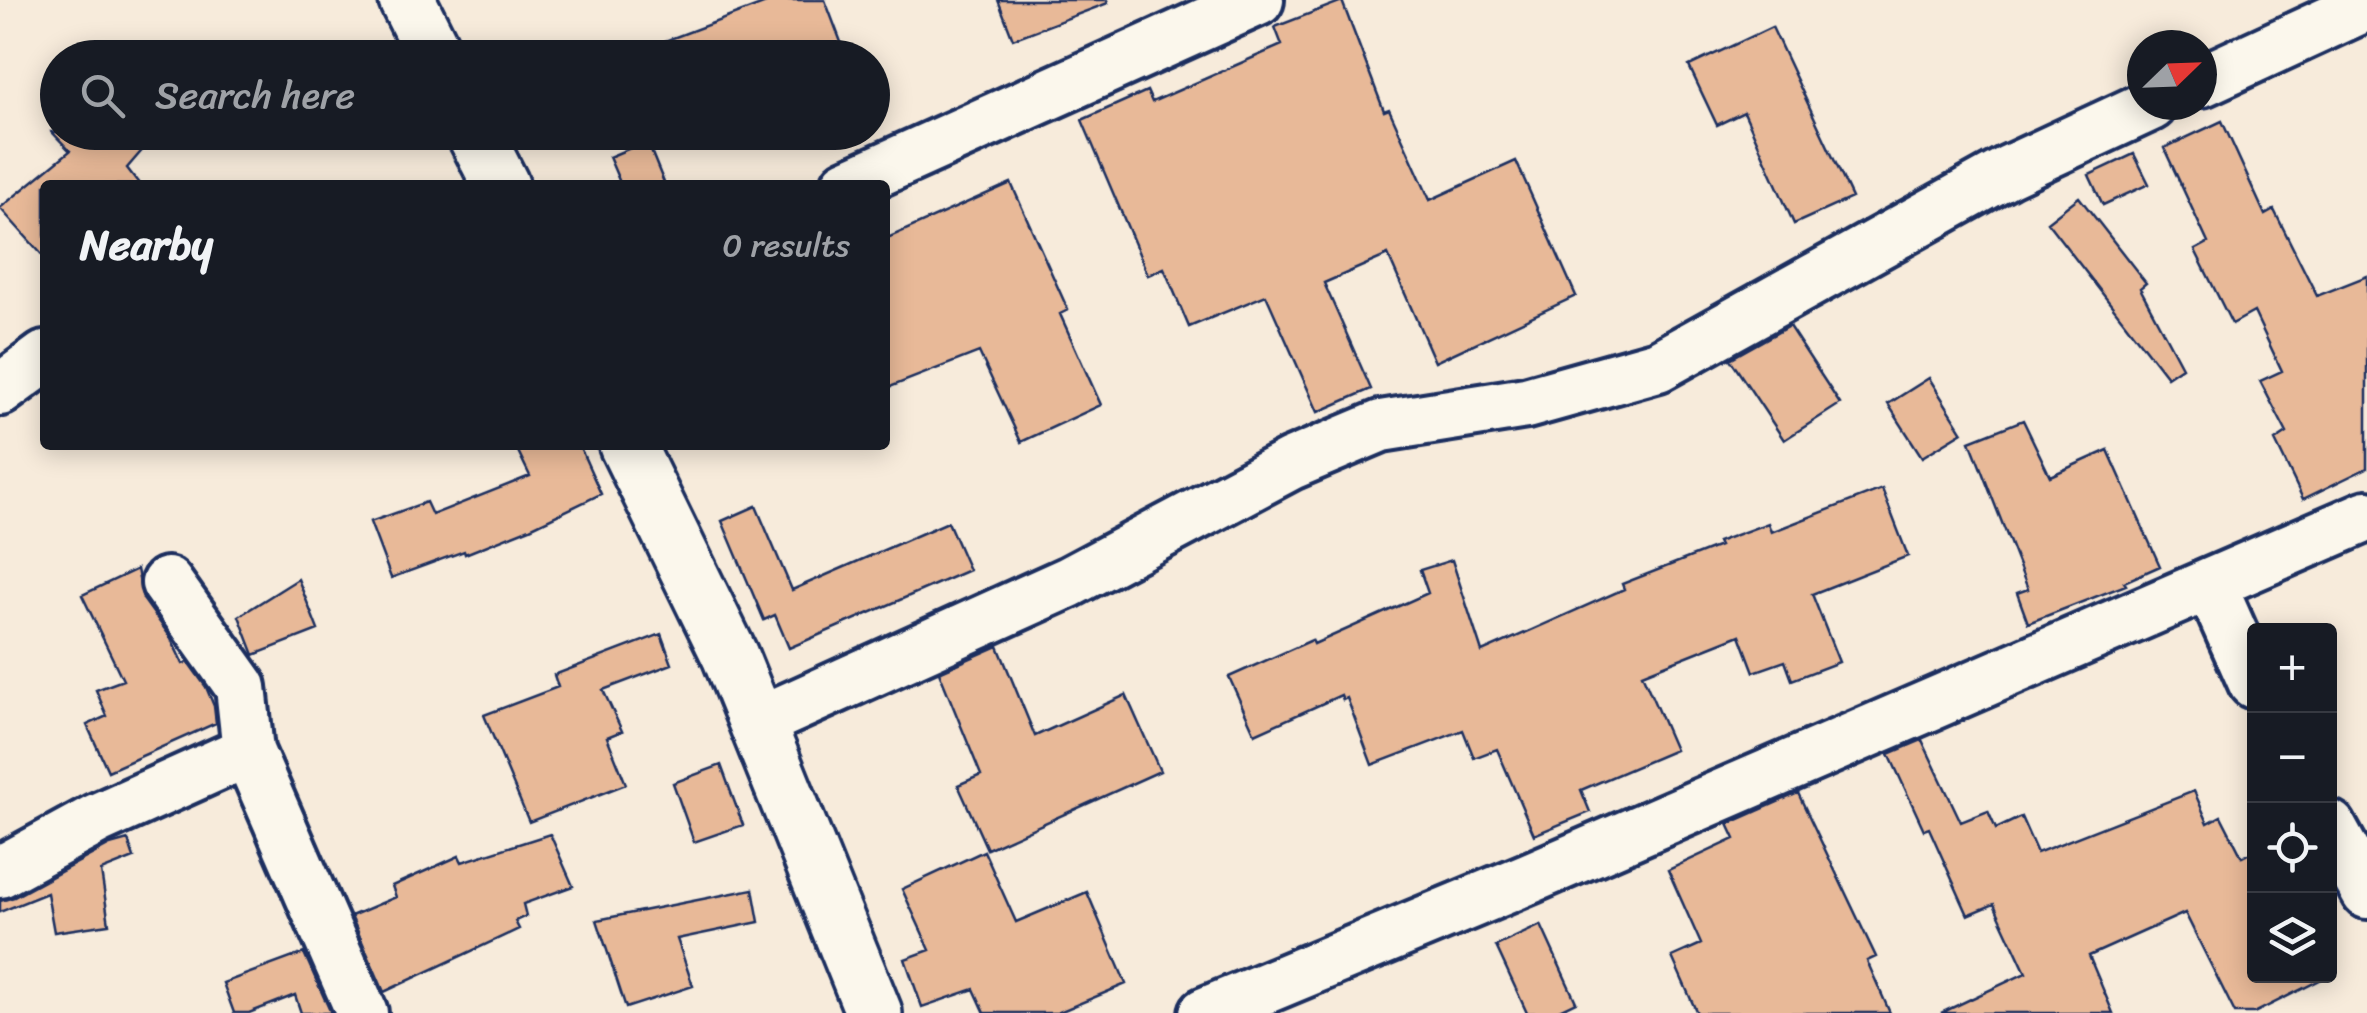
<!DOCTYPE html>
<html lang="en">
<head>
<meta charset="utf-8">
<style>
	body { margin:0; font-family:Sriracha,sans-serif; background:#242831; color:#f1f3f6 }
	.controls { position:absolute; right:30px; bottom:30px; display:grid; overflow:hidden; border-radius:10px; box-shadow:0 5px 25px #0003 }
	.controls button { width:90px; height:90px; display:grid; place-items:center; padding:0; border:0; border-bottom:2px solid #363941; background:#171b24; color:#f1f3f6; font:50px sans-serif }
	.compass { position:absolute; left:2127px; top:30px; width:90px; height:90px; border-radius:50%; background:#171b24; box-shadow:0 5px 25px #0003; rotate:67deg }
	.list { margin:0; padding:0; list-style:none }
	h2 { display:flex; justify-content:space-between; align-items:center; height:130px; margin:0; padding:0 40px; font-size:42px }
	h2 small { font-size:32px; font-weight:400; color:#9ea1a6 }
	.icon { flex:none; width:55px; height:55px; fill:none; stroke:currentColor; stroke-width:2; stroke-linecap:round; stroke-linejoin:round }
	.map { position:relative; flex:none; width:2367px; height:1013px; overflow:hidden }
	.search { position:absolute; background:#171b24; box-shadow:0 5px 25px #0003; left:40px; top:40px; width:850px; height:110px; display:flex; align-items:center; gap:25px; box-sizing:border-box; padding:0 35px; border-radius:55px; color:#9ea1a6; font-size:38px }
	.panel { position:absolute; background:#171b24; box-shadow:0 5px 25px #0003; left:40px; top:180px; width:850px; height:270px; border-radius:10px }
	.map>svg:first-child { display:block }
</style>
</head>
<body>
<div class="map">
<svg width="2367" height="1013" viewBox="0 0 2367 1013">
	<rect width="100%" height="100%" fill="#f7ebdb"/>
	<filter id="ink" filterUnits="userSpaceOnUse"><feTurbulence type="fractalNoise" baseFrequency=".01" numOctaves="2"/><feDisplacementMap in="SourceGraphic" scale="20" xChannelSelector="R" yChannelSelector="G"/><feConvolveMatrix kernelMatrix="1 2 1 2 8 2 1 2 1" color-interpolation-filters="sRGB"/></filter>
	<g filter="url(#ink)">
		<path fill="#e8b998" stroke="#1b2f5e" stroke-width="2.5" d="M774 0H825L847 58H631L630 54Z
			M998 0H1107L1108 3 1013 39Z
			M1342 1 1384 111 1389 109 1430 200 1516 161 1576 296 1435 362 1388 255 1324 283 1371 389 1318 412 1266 295 1189 327 1164 268 1148 275 1082 120 1147 91 1152 102 1282 45 1275 27Z
			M1772 27 1852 198 1794 224 1744 112 1717 125 1689 66Z
			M2222 121 2265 215 2274 210 2317 296 2367 276V468L2303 499 2275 441 2287 433 2260 381 2282 371 2254 312 2232 324 2195 250 2208 243 2164 148Z
			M52 132H158L127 168 140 185H45V258L0 208 70 151Z
			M647 141 665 185H621L609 157Z
			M2134 154 2149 184 2103 205 2089 175Z
			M1011 183 1068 310 1060 314 1101 405 1021 442 979 352 885 389V239Z
			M2079 197 2146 283 2140 288 2182 367 2167 377 2047 222Z
			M1789 326 1840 404 1784 440 1730 359Z
			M1929 378 1963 432 1922 457 1888 404Z
			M2023 420 2050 476 2108 450 2160 566 2124 582 2126 585 2028 623 2017 593 2028 589 1970 441Z
			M515 445H579L601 494 530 528 465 554 464 551 391 578 370 522 426 502 432 515 530 476Z
			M1882 489 1908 556 1812 594 1839 662 1792 680 1785 661 1754 672 1740 635 1642 674 1675 750 1581 790 1590 812 1534 835 1497 749 1474 758 1463 730 1372 765 1347 698 1343 700 1341 695 1255 734 1229 677 1312 640 1314 644 1428 593 1420 570 1452 560 1482 652 1624 589 1622 584 1719 546 1717 542 1768 523 1771 532Z
			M756 506 792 590 948 522 969 570 789 648 775 615 764 620 722 521Z
			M137 569 143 599 169 635 183 664 188 662 206 687 214 706 216 723 108 771 87 725 107 716 96 690 123 680 82 595Z
			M298 579 318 630 254 655 239 616Z
			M661 634 672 664 603 690 622 731 607 737 626 784 529 822 484 715 558 687 554 675Z
			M998 646 1035 736 1126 695 1160 771 987 849 958 785 981 775 939 672Z
			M1922 740 1961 822 1988 811 1996 829 2021 817 2037 853 2194 791 2208 823 2221 816 2242 857 2254 851V976H2328L2254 1013H2235L2185 913 2089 956 2113 1013H1941L2026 973 1994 904 1968 915 1929 828 1924 830 1889 754Z
			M721 765 743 825 694 842 673 783Z
			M1798 793 1876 957 1867 961 1890 1013H1697L1672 957 1701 944 1668 870 1735 839 1728 824Z
			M550 834 573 886 523 904 526 916 515 921 519 929 384 992 351 916 396 897 392 886 459 856 462 862Z
			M128 840 134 858 101 871 109 924 54 932 47 893 0 912V901L14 897 110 845Z
			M984 851 1016 922 1087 892 1126 984 1057 1013H985L974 989 922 1007 905 959 930 950 902 889Z
			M753 889 759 922 677 939 693 986 626 1008 597 920Z
			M1541 925 1576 1002 1553 1013H1527L1496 946Z
			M304 953 331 1013H301L295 995 249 1013H234L223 983Z"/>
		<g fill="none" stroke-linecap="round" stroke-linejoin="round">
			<g stroke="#1b2f5e" stroke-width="58">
				<path id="street" d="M2202 81 2367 5
					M847 185 1258 0
					M0 390 45 357
					M167 583 241 687 248 751 362 1013
					M2210 584 2254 683
					M757 723 1069 582 1291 464 1381 426 1526 403 1658 366 2009 171 2151 105
					M2330 826 2367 893
					M0 872 97 819 248 751
					M1205 1013 1530 878 2367 516"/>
			</g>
			<g stroke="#1b2f5e" stroke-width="62">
				<path id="secondary" d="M407 0 436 58
					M474 132 501 185
					M627 445 730 656 874 1013"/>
			</g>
			<use href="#street" stroke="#fbf7ec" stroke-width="50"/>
			<use href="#secondary" stroke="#fbf7ec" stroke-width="55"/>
		</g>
	</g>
</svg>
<div class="controls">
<button>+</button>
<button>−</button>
<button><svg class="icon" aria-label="locate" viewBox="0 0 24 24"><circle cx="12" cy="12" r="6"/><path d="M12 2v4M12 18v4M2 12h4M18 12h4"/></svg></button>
<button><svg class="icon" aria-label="layers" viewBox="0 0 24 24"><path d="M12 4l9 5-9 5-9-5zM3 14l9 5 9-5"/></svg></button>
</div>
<svg class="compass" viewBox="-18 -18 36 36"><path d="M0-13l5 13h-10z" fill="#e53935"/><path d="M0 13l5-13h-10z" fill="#9ea1a6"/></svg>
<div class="search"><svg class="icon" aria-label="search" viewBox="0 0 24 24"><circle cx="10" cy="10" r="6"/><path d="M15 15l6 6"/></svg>Search here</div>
<section class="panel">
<h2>Nearby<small>0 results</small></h2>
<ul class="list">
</ul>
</section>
</div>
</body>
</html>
